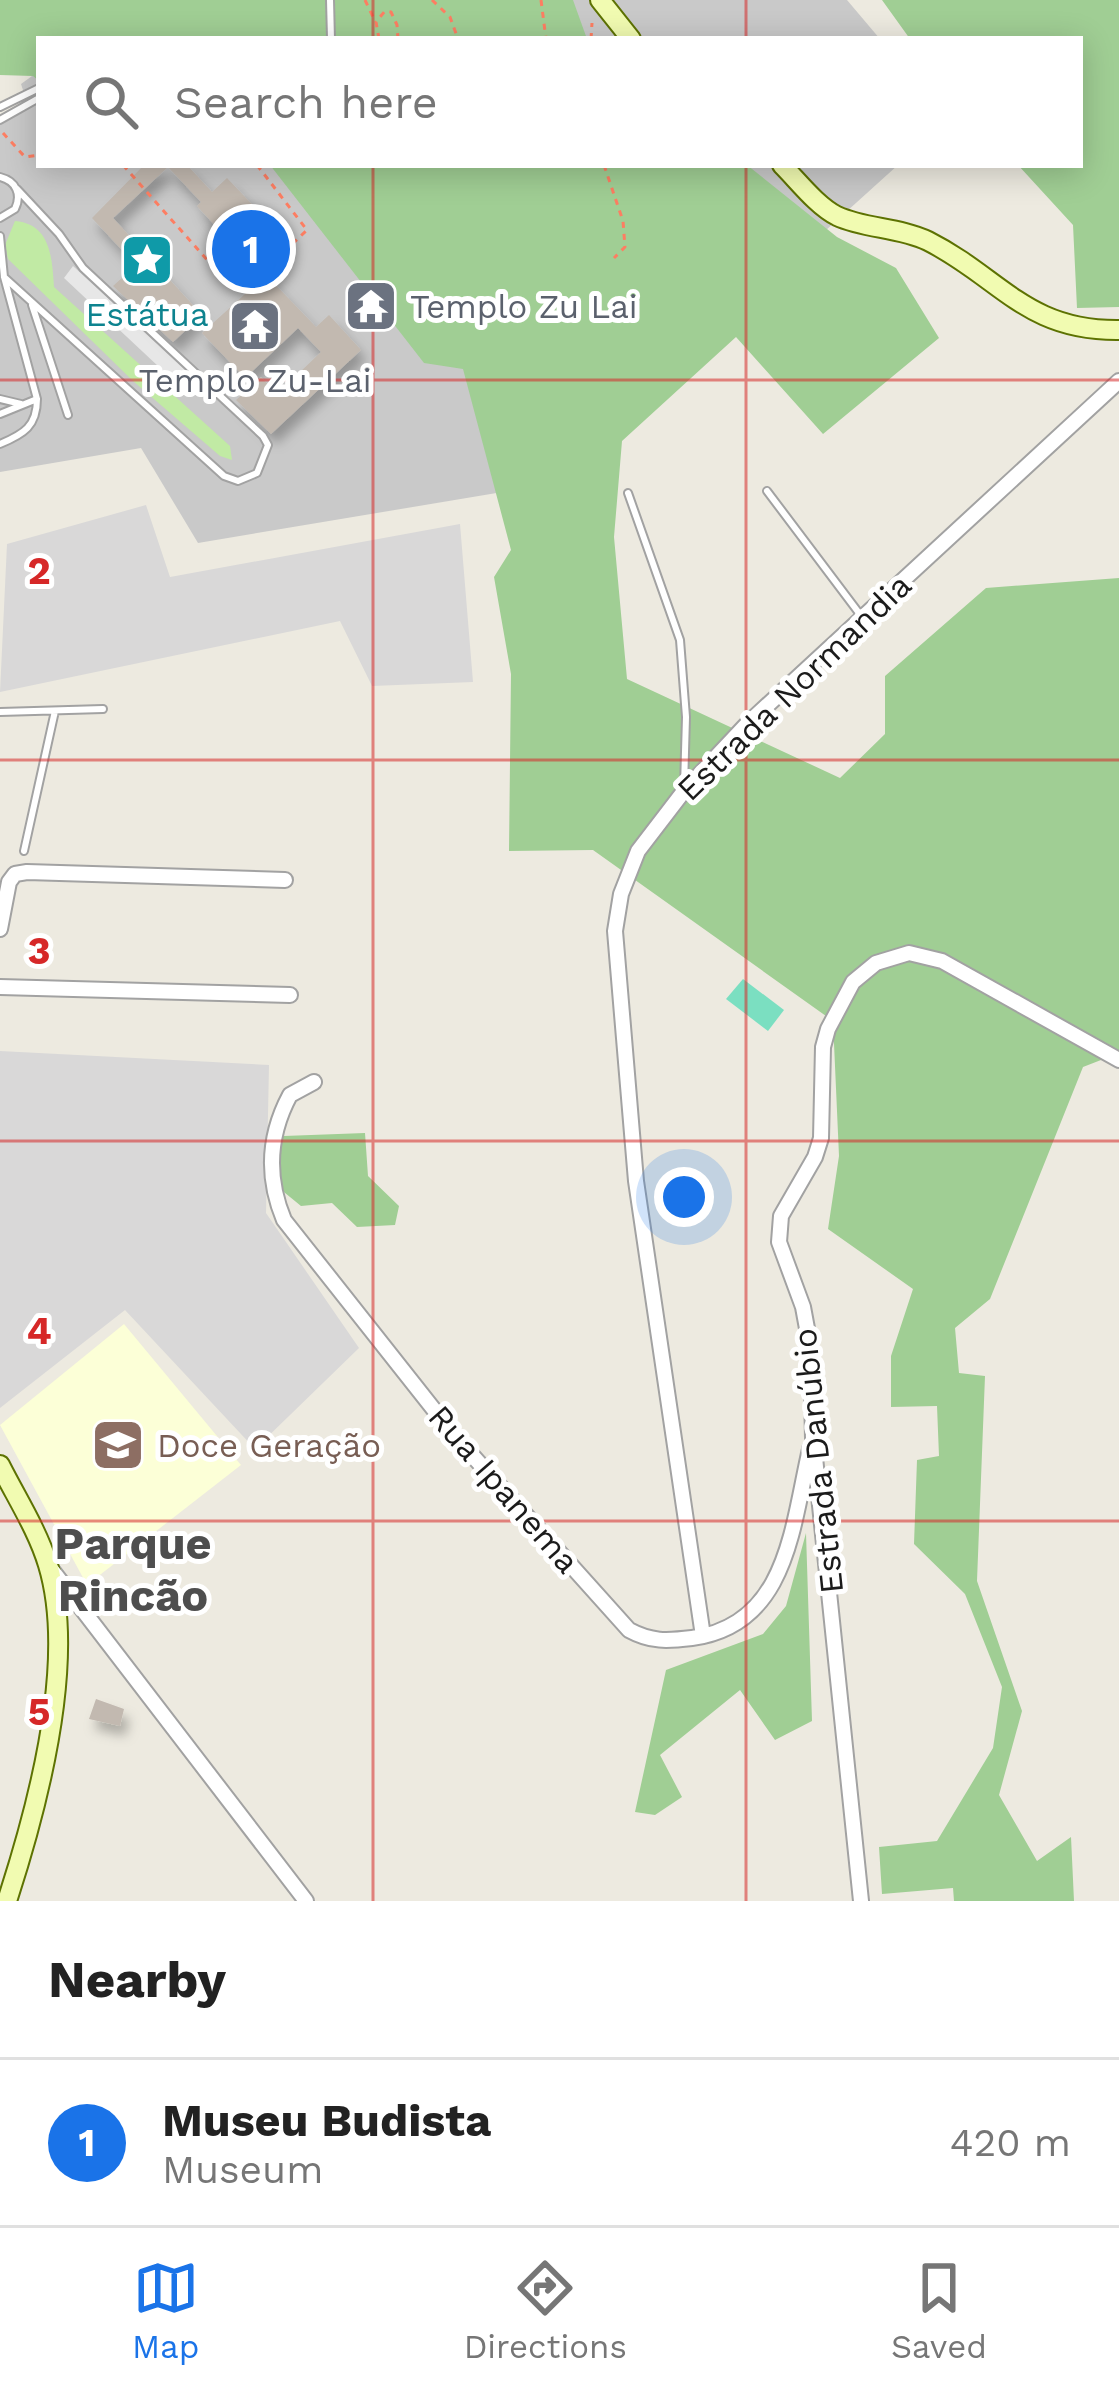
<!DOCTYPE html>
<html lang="en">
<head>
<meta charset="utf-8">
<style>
	body { margin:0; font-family:"Work Sans",sans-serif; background:#f2f2f2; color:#222 }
	.you { position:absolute; left:684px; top:1197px; width:42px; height:42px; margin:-30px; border:9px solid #fff; border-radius:50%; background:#1a73e8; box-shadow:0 0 0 18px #1a73e833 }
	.badge { display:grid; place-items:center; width:78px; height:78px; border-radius:50%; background:#1a73e8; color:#fff; font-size:39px; font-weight:700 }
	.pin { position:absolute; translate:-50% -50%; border:6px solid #fff; box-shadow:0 3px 12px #0006 }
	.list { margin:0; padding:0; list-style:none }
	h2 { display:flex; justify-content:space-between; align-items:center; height:156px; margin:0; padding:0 48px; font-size:51px }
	h2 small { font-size:39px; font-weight:400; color:#767676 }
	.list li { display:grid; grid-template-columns:78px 1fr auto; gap:36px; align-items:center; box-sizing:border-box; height:168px; padding:0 48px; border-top:3px solid #e0e0e0 }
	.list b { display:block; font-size:45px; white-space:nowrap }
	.list p { margin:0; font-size:39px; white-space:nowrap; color:#767676 }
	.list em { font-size:39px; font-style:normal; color:#767676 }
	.icon { flex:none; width:66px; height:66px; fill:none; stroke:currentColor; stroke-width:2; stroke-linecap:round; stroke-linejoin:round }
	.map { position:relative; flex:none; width:1119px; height:1901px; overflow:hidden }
	.search { position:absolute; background:#fff; box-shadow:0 6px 30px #0003; left:36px; right:36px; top:36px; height:132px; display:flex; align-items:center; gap:30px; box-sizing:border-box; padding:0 42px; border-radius:0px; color:#767676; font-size:45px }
	.sheet { height:324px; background:#fff }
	nav { display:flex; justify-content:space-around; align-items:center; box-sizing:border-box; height:168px; border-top:3px solid #e0e0e0; background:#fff; font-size:33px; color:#767676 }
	nav a { display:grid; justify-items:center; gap:6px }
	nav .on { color:#1a73e8 }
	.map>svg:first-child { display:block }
</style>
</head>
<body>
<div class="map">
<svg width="1119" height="1901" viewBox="0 0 1119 1901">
	<defs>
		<filter id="shadow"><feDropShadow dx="5.5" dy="10" stdDeviation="6" flood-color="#0004"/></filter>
	</defs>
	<rect width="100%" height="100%" fill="#edeae0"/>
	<path fill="#d9d8d8" d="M146 505 170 577 460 524 473 682 372 686 340 621 0 692 7 544Z
		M0 1051 269 1065 266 1213 359 1348 255 1449 125 1310 0 1408Z"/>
	<path fill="#fcffd7" d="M124 1324 241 1465 87 1585 0 1425Z"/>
	<path fill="#c9c9c9" d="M134 0H847L880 39H82Z
		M39 71V165H898L544 485 198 543 141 448 0 472V117L27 102 21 84Z"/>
	<path fill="#c1eaa4" d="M15 221C51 224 52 258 54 287L230 446 232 460 220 456 133 381 8 259 5 245Z"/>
	<path fill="#a0ce94" d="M0 0H573L587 39H39V81L33 76 0 75Z
		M882 0H1119V307L1077 308 1073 225 1018 165H1080V39H910Z
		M270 165H747L837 237 896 268 939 338 823 434 736 337 622 441 614 537 627 679 840 778 885 734V676L986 588 1119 578V1053L1083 1067 990 1299 955 1328 959 1373 985 1376 977 1581 1022 1711 999 1795 1037 1861 1071 1837 1074 1901H954L953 1888 882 1894 879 1847 937 1841 993 1748 1002 1687 965 1594 914 1544 917 1460 939 1456 937 1406 891 1407V1356L913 1289 828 1229 839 1156 833 1021 593 850 509 851 511 674 494 577 511 550 463 369 424 363Z
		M365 1133 368 1176 399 1206 395 1225 357 1227 332 1203 301 1206 279 1188 270 1152 284 1136Z
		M806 1533 812 1721 775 1740 740 1690 660 1755 682 1797 655 1815 635 1812 666 1670 763 1634 786 1606Z"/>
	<path fill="#7bdfc1" d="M743 979 784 1010 768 1031 726 999Z"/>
	<path fill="#e7e7e7" d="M73 266 186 370 175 382 64 278Z"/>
	<path fill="#c2b9b0" filter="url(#shadow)" d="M144 165H187L212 192 227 178 285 239 254 268 197 206 201 202 168 167 113 218 202 315 173 342 113 286 136 265 92 218Z
		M266 275 316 327 329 315 361 350 271 434 236 400 261 377 277 394 321 352 298 328 245 378 202 333Z
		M96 1699 124 1709 120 1726 89 1719Z"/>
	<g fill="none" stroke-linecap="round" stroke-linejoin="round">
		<g stroke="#a2a2a2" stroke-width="10">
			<path id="lane" d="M330 0 331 39
				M0 107 39 88
				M0 120 39 98
				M0 177C16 181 22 194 15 209L0 218
				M0 236 4 277 37 399C37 426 24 434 0 444
				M4 277 224 476 238 481 257 473 268 445 263 436 83 268 59 234 17 189
				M32 305 68 415
				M0 399 21 404
				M0 414 37 399
				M767 491 862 617
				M628 493 680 640 686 717 684 787
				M0 712 103 709
				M24 851 55 711"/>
		</g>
		<g stroke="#a2a2a2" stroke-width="18">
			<path id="street" d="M0 929 9 882 15 874 27 872 285 880
				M0 987 290 995
				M314 1082 290 1095C268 1136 266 1177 284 1220L454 1435 629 1630C651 1642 667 1641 692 1638 788 1625 792 1526 810 1449
				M52 1570 306 1901
				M703 1636 636 1181 615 931 621 894 638 851 684 791 747 724 1119 381
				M861 1901 813 1438 811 1350 803 1307 779 1242 781 1216 815 1157 821 1138 823 1047 828 1029 853 982 876 963 909 953 942 961 1119 1060"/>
		</g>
		<g stroke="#5d7202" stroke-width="22">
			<path id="secondary" d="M600 0 631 39
				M782 165C798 181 817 206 837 216 865 229 899 227 928 241 1001 278 1026 331 1119 330
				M0 1465C16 1497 38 1531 48 1565 77 1661 37 1809 7 1901"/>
		</g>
		<path stroke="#fd7e62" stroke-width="3" stroke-dasharray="6 6" stroke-linecap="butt" d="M365 0 374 19
			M432 0 450 17 458 39
			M541 0 546 39
			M379 39 376 22 385 11 391 12 397 25 398 39
			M591 39 592 23
			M3 133 25 157 39 155
			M123 165 232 288
			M257 165 307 230 287 249
			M604 165 623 221 625 247 614 258"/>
		<use href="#lane" stroke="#fff" stroke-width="6"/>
		<use href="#street" stroke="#fff" stroke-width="14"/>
		<use href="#secondary" stroke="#f1fbb1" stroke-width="18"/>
	</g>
	<path fill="none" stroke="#d62828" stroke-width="3" stroke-opacity="0.55" d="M373 0V39M746 0V39M373 165V1901M746 165V1901M0 380H1119M0 760H1119M0 1141H1119M0 1521H1119"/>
	<defs>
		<g id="sight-square" transform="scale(2.7)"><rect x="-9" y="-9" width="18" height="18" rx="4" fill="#0f9aa8" stroke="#fff"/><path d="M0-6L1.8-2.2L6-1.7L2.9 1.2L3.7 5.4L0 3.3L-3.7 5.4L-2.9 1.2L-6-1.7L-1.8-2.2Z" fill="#fff"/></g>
		<g id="temple-square" transform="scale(2.7)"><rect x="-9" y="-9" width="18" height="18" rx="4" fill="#6b7280" stroke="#fff"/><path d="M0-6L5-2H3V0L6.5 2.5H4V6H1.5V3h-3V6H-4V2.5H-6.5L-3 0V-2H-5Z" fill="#fff"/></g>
		<g id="school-square" transform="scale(2.7)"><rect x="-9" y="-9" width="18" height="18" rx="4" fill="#8d6e63" stroke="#fff"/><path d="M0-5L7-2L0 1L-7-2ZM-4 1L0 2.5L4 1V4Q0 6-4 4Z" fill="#fff"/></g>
	</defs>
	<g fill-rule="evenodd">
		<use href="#sight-square" x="147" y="260"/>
		<use href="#temple-square" x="371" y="306"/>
		<use href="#temple-square" x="255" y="326"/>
		<use href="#school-square" x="118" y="1445"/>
	</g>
	<g text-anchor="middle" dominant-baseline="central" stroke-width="10" stroke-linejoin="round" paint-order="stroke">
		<g font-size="33" fill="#5b616d" stroke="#fff" text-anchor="start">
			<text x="410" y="306">Templo Zu Lai</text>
			<text x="255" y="380" text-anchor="middle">Templo Zu-Lai</text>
		</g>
		<g font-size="33" fill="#0d838f" stroke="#fff">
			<text x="147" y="314">Estátua</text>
		</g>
		<g font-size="33" fill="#1b1b1b" stroke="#fff">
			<text transform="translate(794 687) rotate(-44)">Estrada Normandia</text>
			<text transform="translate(818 1461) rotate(-96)">Estrada Danúbio</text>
			<text transform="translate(504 1489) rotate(49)">Rua Ipanema</text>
		</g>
		<g font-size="33" fill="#785e54" stroke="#fff" text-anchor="start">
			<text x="157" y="1445">Doce Geração</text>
		</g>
		<g font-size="45" font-weight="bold" fill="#4e4e4e" stroke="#fff">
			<text x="133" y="1543">Parque<tspan x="133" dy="52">Rincão</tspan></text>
		</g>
	</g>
	<g font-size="39" text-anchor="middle" font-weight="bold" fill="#d62828" stroke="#fff" stroke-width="10" stroke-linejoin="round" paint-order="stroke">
		<text x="39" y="584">2</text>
		<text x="39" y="964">3</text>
		<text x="39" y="1344">4</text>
		<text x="39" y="1725">5</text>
	</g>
</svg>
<div class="you"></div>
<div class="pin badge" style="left:251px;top:249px">1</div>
<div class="search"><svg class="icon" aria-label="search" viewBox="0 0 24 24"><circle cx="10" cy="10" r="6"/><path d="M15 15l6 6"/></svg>Search here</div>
</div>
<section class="sheet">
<h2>Nearby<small></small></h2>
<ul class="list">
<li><span class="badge">1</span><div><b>Museu Budista</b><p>Museum</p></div><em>420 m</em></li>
</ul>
</section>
<nav>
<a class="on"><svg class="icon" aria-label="map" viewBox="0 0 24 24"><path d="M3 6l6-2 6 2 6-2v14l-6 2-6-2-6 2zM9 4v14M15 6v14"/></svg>Map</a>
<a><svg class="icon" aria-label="directions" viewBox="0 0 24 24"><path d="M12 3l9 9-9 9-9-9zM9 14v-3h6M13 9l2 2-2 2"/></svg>Directions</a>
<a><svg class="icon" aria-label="saved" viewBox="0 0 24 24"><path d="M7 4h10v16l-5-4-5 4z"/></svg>Saved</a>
</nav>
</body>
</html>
